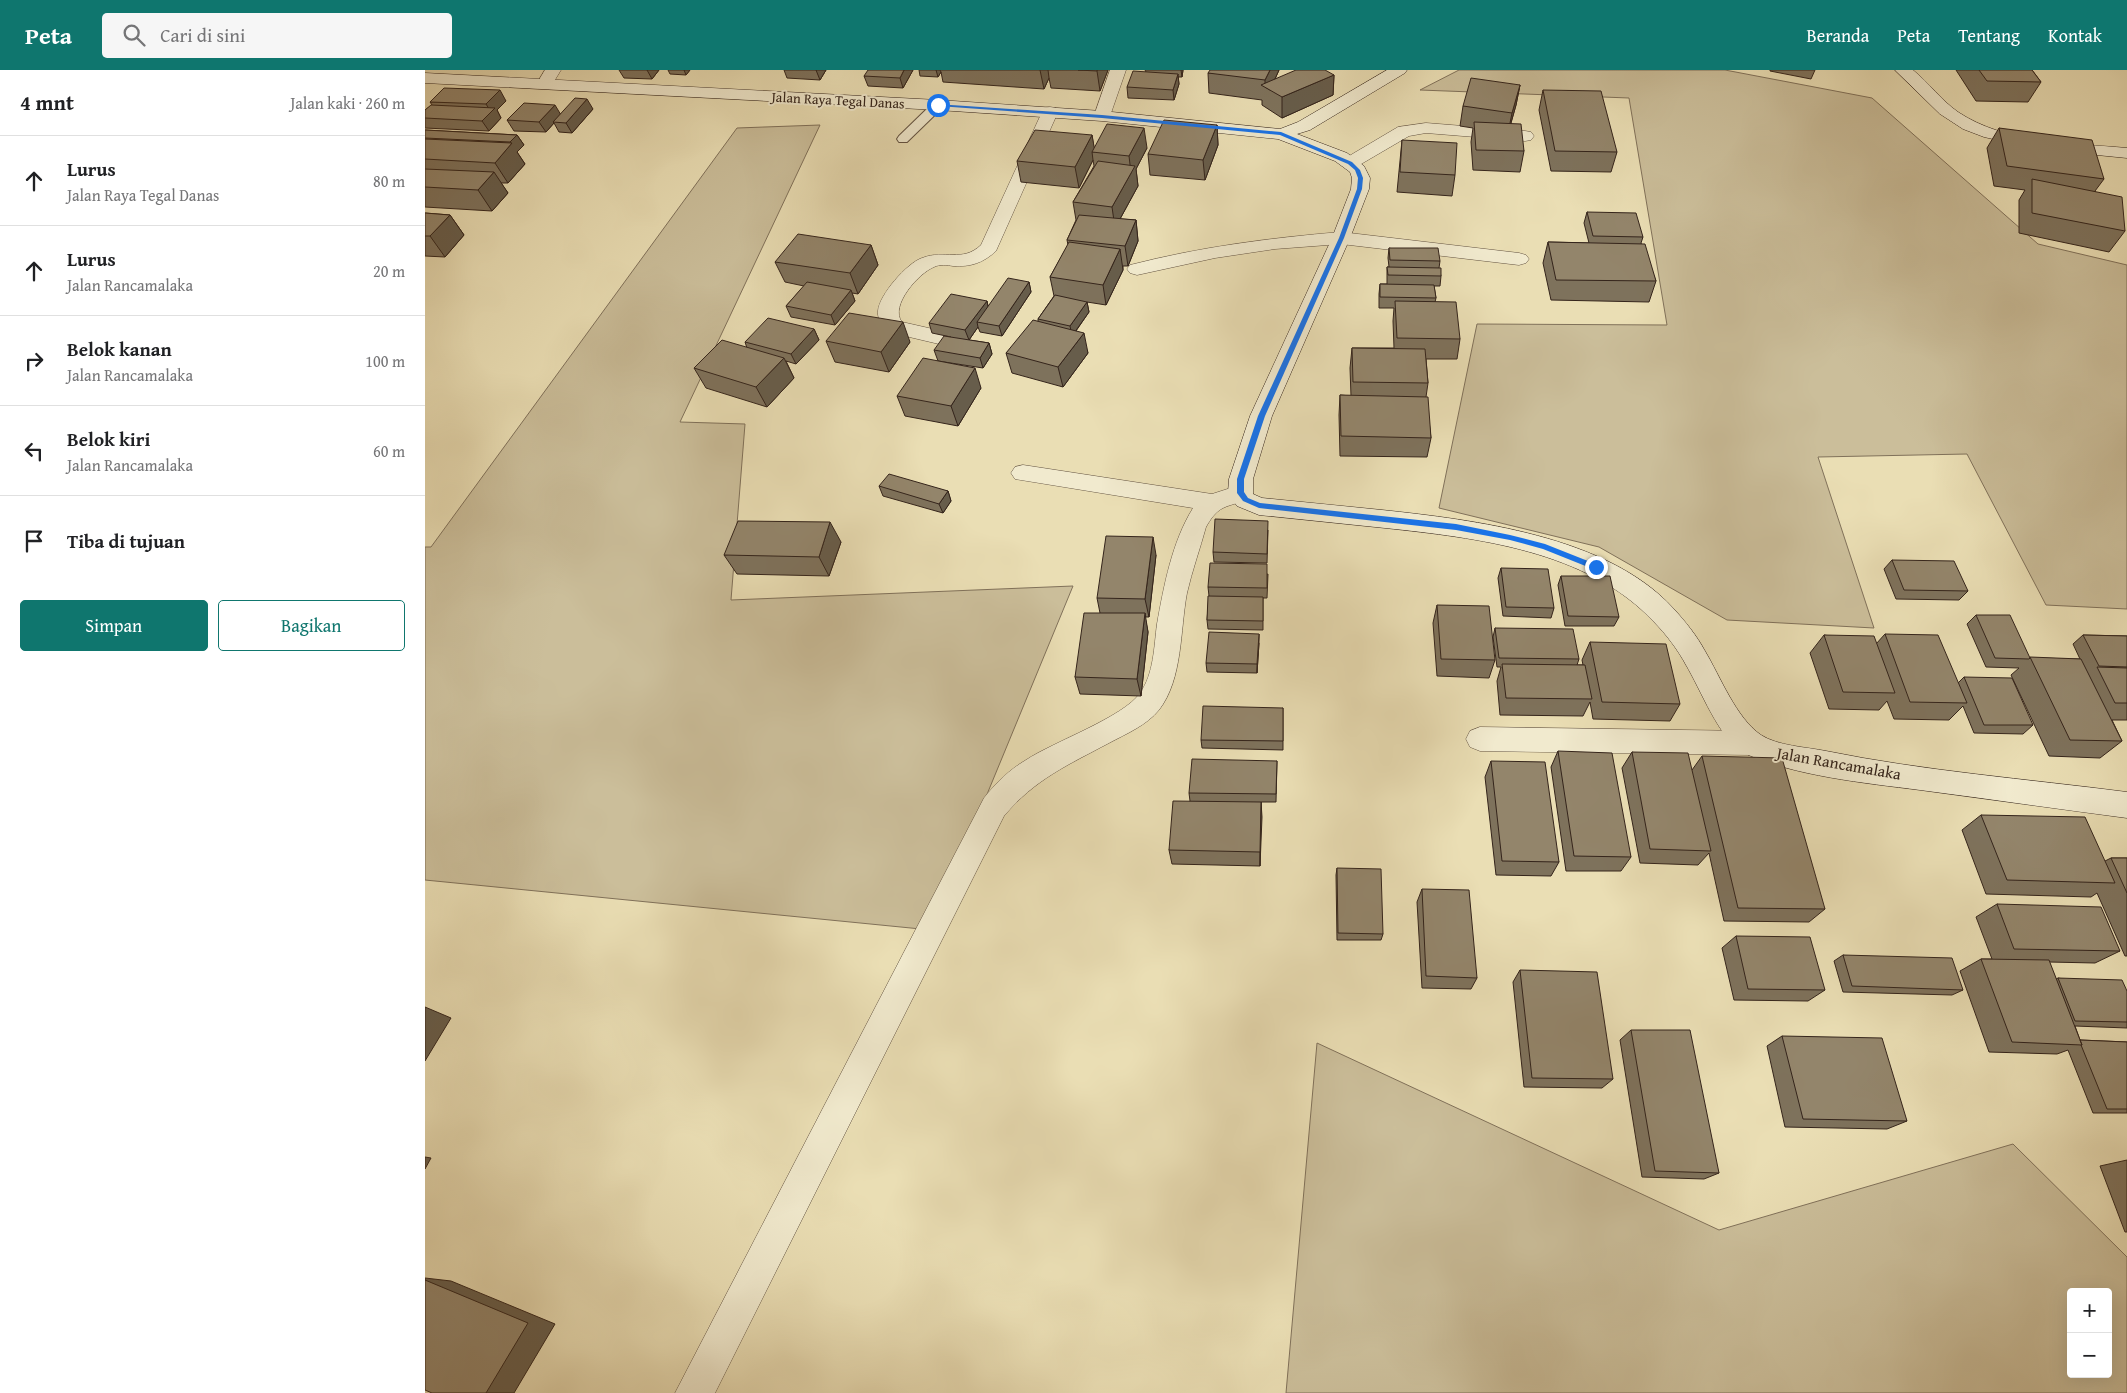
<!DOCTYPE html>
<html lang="id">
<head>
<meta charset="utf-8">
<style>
	body { margin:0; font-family:"Gentium Book Plus",serif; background:#f6f6f6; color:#202124 }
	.controls { position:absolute; right:15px; bottom:15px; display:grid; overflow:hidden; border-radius:5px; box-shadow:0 5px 20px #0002 }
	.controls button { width:45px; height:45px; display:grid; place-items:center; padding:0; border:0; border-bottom:1px solid #e0e0e0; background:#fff; color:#202124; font:25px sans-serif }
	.stop { position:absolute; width:15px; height:15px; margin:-11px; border:4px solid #1a73e8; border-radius:50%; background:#fff }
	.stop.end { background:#1a73e8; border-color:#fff; box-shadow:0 1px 5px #0008 }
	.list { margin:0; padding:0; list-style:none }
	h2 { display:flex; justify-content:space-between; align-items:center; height:65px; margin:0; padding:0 20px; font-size:21px }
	h2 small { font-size:16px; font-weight:400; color:#757577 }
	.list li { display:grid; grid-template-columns:32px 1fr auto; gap:15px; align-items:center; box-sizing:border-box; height:90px; padding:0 20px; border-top:1px solid #e0e0e0 }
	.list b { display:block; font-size:19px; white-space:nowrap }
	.list p { margin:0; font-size:16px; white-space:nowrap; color:#757577 }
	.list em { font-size:16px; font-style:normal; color:#757577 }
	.actions { display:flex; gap:10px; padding:15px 20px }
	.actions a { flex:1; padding:11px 0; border:1px solid #0f766e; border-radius:5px; text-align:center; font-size:18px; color:#0f766e }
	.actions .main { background:#0f766e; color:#fff }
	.icon { flex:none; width:28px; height:28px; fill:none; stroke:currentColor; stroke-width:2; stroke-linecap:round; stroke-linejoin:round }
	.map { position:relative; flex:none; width:1702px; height:1323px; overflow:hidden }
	header { display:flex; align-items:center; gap:30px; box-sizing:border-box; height:70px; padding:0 25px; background:#0f766e; color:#fff }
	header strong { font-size:24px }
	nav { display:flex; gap:28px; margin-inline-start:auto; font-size:18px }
	.search { width:350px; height:45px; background:#f6f6f6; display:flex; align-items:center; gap:12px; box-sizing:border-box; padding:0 18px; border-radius:5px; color:#757577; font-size:19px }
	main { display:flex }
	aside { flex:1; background:#fff }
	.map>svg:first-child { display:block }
</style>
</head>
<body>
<header>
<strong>Peta</strong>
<div class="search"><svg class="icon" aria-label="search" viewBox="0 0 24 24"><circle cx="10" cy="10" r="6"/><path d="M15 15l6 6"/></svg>Cari di sini</div>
<nav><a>Beranda</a><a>Peta</a><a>Tentang</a><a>Kontak</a></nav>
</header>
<main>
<aside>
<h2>4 mnt<small>Jalan kaki · 260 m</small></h2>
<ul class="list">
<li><svg class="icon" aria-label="ahead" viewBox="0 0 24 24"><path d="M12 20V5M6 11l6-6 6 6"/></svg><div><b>Lurus</b><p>Jalan Raya Tegal Danas</p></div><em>80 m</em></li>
<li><svg class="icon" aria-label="ahead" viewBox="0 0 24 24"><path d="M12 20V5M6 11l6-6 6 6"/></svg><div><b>Lurus</b><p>Jalan Rancamalaka</p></div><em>20 m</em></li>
<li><svg class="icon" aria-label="right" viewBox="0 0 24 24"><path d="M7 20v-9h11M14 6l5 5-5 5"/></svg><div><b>Belok kanan</b><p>Jalan Rancamalaka</p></div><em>100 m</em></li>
<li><svg class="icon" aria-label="left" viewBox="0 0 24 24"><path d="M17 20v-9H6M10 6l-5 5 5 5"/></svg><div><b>Belok kiri</b><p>Jalan Rancamalaka</p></div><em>60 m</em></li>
<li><svg class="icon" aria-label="arrive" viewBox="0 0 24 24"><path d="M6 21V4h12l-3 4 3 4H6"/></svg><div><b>Tiba di tujuan</b></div></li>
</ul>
<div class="actions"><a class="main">Simpan</a><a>Bagikan</a></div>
</aside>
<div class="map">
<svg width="1702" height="1323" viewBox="0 0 1702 1323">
	<rect width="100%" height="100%" fill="#eadeb4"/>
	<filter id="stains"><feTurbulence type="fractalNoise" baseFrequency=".004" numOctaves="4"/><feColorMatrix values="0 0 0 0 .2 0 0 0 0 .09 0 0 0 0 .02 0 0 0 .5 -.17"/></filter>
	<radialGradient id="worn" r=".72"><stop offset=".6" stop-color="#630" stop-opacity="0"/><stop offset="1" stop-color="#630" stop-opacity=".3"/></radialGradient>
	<path fill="#cbbe9a" stroke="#80715a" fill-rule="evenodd" d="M1034 0H1300L1447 28 1613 174 1702 195V539L1621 535 1542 384 1393 387 1449 558 1302 550 1174 477 1014 438 1052 254 1242 255 1204 28 995 20Z
		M395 55 255 352 320 354 306 530 648 516 506 860 0 810V477H6L312 58Z
		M892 973 1294 1160 1588 1074 1702 1187V1323H861ZM1646 1222H1683V1304H1646Z"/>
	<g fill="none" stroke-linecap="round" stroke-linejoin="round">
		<g stroke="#625241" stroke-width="2">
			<path id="lane" d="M513 31 517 32 519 35 517 38 482 72H474L472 69 474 66 509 32Z"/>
		</g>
		<g stroke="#625241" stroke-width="1">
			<path id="street" d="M120 0H136L125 18H113L111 15Z
				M685 0H701L685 46 683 50H671L669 46Z
				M625 37 631 38 633 42 571 181C558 193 546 197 528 196 522 195 515 194 509 197 494 203 464 236 477 252L521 262 524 267 521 272 514 274 463 262C458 256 452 249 453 241 454 225 482 193 497 188 520 179 537 193 556 175L617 42 619 38Z
				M1001 53 1100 61 1106 62 1109 66 1106 70 1100 71 1001 63 984 66 931 97 925 98 919 97 916 93 919 89 973 57Z
				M916 162 1094 183 1101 185 1104 189 1101 193 1094 195 916 174 850 179 790 188 712 205 705 203 702 199 705 195C775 177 844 168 916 162Z
				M598 395 787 424 815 415 823 417 827 423C821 433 808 433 798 438 790 442 785 450 781 457 775 479 767 501 762 523 755 560 758 609 734 640 722 655 701 664 684 673 643 695 610 709 579 746L290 1323H250L559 728C571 713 584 700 601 690 628 672 699 647 715 623 729 604 729 576 732 554 739 515 747 472 768 438L590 409 586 403 590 397Z
				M1055 657 1326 661 1336 665 1340 673 1336 681 1326 685 1055 681 1045 677 1041 669 1045 661Z"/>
		</g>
		<g stroke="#34241b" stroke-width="1">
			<path id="secondary" d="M962 0H982L980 3 885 60 872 64 922 83 939 96 945 108 944 119 925 168 847 346 828 409V424L837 428C877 432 917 436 957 440 1050 450 1182 466 1248 538 1260 551 1272 566 1280 581 1295 606 1311 648 1336 665 1353 676 1381 677 1401 681 1499 701 1602 709 1702 722V748C1633 739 1564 729 1495 720 1440 713 1369 706 1319 683 1295 671 1275 618 1261 595 1253 580 1241 564 1229 552 1162 480 1052 468 960 458 918 454 876 449 834 445L812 436 803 423 804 409 825 346 907 168 926 119 927 108 925 102 910 91 853 69 677 51 513 40 0 13V3L513 30 677 41 855 59 873 52Z
				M1470 0H1488C1504 13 1516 30 1533 42 1581 74 1647 73 1702 78V88L1612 79 1559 67 1538 59 1515 44Z"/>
		</g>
		<use href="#lane" fill="#f1eace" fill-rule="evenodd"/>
		<use href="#street" fill="#f1eace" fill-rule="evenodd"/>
		<use href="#secondary" fill="#f1eace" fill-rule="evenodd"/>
	</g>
	<path fill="#7e725c" stroke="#34241b" d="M194 0H234L227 9 199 8Z
		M243 0H265L261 5 245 4Z
		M359 0H401L395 10 362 8Z
		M488 0 478 18 443 16 439 6Z
		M494 0H683L675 21 626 18 624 8 619 19 518 12 516 2 513 7 495 6Z
		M720 0H758L757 7H753L754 14 749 30 703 28 702 17 721 2Z
		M854 0 850 9 909 5 908 25 857 48 837 35V30L784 23 783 3Z
		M1345 0H1390L1386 9 1345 1Z
		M1531 0H1607L1616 12 1603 32 1551 31Z
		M1095 15 1091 35 1086 53 1099 81 1095 102 1048 100 1046 72 1048 58 1035 56 1038 36Z
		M1118 20 1192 82 1186 102 1126 101 1114 40Z
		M81 31 72 40 76 48 64 61 0 58V40L7 35 5 32Z
		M168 39 147 63 134 62 129 53 121 62 89 61 82 50 135 44Z
		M792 55 793 75 780 110 725 105 723 84Z
		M1574 58 1679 109 1670 121 1700 161 1684 182 1594 163V130L1600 120 1569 116 1562 78Z
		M0 60 92 65 99 75 92 82 100 94 83 113H76L83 123 67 141 0 137Z
		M667 65 669 78H722L711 99 713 116 695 149 711 150 713 171 703 196H698V200L681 235 662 232 664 242 651 261 663 283 638 317 587 303 581 283 613 251V249L629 226 625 207 643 175 642 170 651 150 648 132 669 96 668 90 654 118 596 112 592 91Z
		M977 70 1030 105 1027 126 972 122Z
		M1162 142 1218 167 1216 173 1231 211 1224 232 1126 230 1118 193 1123 172 1164 173 1159 153Z
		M0 143 25 145 39 165 20 187 0 186Z
		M446 175 453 195 433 224 427 223 430 231 410 255 366 247 361 236 379 216 360 212 350 192Z
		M964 178 1015 191 1014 198 1016 206 1015 216H1009L1011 228 1010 232 1035 269 1032 289H1001L1003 313 1001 327 1006 368 1002 387 915 386 914 345 915 325 926 326 925 298 927 278H969L968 251 969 238H954V224L955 214H962V197H964L963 188Z
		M604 212 606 222 577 266 555 262 553 257 544 270 564 273 567 284 558 298 513 291 509 280 526 267 507 263 504 253 562 231 563 236Z
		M389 259 394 270 371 294 361 291 369 308 342 337 281 318 269 298 322 278 320 272Z
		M401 271 485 272 464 302 410 292Z
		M556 318 533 356 480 346 472 326Z
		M454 416 523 421 526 431 518 443 458 426Z
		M843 460 842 493 789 492 788 482Z
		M416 472 404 506 312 504 299 485Z
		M731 485 724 547H720L723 562 716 626 655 624 650 607 675 543 672 528Z
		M1467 490 1543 521 1534 530 1471 529 1459 499Z
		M1076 498 1129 538 1126 548 1078 546 1073 508Z
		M843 504 842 528H838V560L783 559 782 550 784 526 783 517Z
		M1136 506 1194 547 1189 556H1140L1133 515Z
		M1012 535 1070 590 1064 608 1012 606 1008 553Z
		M1551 545 1605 588 1655 589 1648 574 1658 565 1702 566V650H1687L1697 671 1675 688 1624 686 1586 605 1594 598 1561 597 1542 554Z
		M1070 558 1154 589 1152 595H1158L1157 590 1165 572 1255 634 1245 651 1168 649 1165 632 1158 646 1075 645 1072 611 1076 597H1072L1068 567Z
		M1460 564 1533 613 1539 607 1608 655 1598 664 1549 663 1538 636 1524 650 1469 649 1462 631 1454 640 1404 639 1385 583 1399 565 1451 574Z
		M834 573 832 603 782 602 781 593Z
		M858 638V680L777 678 776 670Z
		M1133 681 1206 787 1196 801H1141L1126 697Z
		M1207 682 1267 700 1277 686 1400 839 1384 852 1299 851 1284 783 1273 795 1215 793 1197 698Z
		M852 691 851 732H836L835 796 747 794 744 780 765 731 764 723Z
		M1066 691 1134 792 1126 806 1071 805 1060 707Z
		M1556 745 1680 791 1686 788H1702V886H1700L1672 823 1666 827 1561 824 1537 760Z
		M912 798 958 864 956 870H912L911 805Z
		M997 819 1052 908 1046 919 997 918 992 832Z
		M1572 834 1695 881 1670 893 1624 892 1631 909 1633 908 1702 921V958L1650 956 1655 970 1702 972V1043H1668L1643 980 1632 984 1564 982 1535 901 1556 889H1567L1551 847Z
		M1311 866 1400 920 1383 931 1309 930 1297 878Z
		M1418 885 1538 920 1527 925 1418 922 1409 891Z
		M1095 900 1188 1009 1177 1018 1099 1017 1088 912Z
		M1206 960 1294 1103 1279 1109 1217 1107 1195 970Z
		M1357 966 1482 1051 1462 1059 1360 1057 1342 976Z
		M1702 1090V1162H1700L1675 1096Z"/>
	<path fill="#675d4b" stroke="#34241b" d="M222 0H234L227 9Z
		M259 0H265L261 5Z
		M391 0H401L395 10Z
		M479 0H488L478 18 475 8Z
		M511 0H515L516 2 513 7Z
		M615 0H623L624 8 619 19Z
		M672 0H683L675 21 672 1Z
		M756 0H758L757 7Z
		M845 0H854L845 20 840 17V10Z
		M753 4 754 14 749 30 748 20Z
		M909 5 908 25 857 48V27Z
		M1095 15 1091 35 1083 63 1087 43Z
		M75 20 81 31 72 40 76 48 64 61 57 51 66 42 61 34Z
		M162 29 168 39 147 63 141 53Z
		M130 35 136 45 128 52 129 53 121 62 114 52Z
		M792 55 793 75 780 110 778 90Z
		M719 58 722 78 711 99 713 116 690 158 687 137 706 103 704 86Z
		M92 65 99 75 92 82 100 94 83 113 70 93 86 74 85 72Z
		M667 65 670 82H667L668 90 654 118 650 97Z
		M69 102 83 123 67 141 53 120Z
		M25 145 39 165 20 187 5 166Z
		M711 150 713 171 703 196 700 176Z
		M446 175 453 195 433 224 425 203Z
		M695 179 698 200 681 235 678 215Z
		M604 212 606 222 577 266 574 256Z
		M426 220 430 231 410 255 406 245Z
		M562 231 564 242 552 252 553 257 544 270 540 260Z
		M662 232 664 242 647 266 645 256Z
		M478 252 485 272 464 302 456 282Z
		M389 259 394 270 371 294 366 284Z
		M659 263 663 283 638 317 633 297Z
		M564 273 567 284 558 298 555 288Z
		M359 288 369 308 342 337 331 317Z
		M550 298 556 318 533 356 526 336Z
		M523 421 526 431 518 443 514 434Z
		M405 452 416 472 404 506 394 487Z
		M728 467 731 485 724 547 720 529Z
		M720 543 723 562 716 626 712 609Z
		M834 564V573L832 603V594Z
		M836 732 837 747 835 796V782Z
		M0 937 26 948 0 991Z
		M0 1087 6 1088 0 1099Z
		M0 1208 26 1211 130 1254 89 1323H61L0 1210Z"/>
	<path fill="#93856b" stroke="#34241b" d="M443 0H479L475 8 439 6Z
		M653 0H672V1Z
		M785 0H845L840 10 783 3Z
		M871 0H900L909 5 857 27 836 15Z
		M1554 0H1607L1616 12 1562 11Z
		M708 1 753 4 748 20 702 17Z
		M1046 8 1095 15 1087 43 1038 36Z
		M19 18 75 20 61 34 5 32Z
		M1118 20 1176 21 1192 82 1130 81Z
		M150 28 162 29 141 53 128 52Z
		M99 33 130 35 114 52 82 50Z
		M6 35 70 38 57 51 0 48V40Z
		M739 50 792 55 778 90 723 84Z
		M1049 52 1096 54 1099 81 1051 80Z
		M682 54 719 58 704 86 667 82Z
		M1574 58 1667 70 1679 109 1582 96Z
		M0 60 92 65 85 72 0 68Z
		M610 60 667 65 650 97 592 91Z
		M0 69 87 73 70 93 0 89Z
		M977 70 1032 73 1030 105 975 102Z
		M673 91 710 96 687 137 648 132Z
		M0 99 69 102 53 120 0 117Z
		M1607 109 1697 127 1700 161 1607 143Z
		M1162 142 1211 143 1218 167 1168 166Z
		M0 143 25 145 5 166H0Z
		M654 145 711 150 700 176 642 170Z
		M373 164 446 175 425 203 350 192Z
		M644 172 695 179 678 215 625 207Z
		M1123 172 1220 174 1231 211 1131 210Z
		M964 178H1013L1015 191 965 190Z
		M962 197 1016 198V206L963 205Z
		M583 208 604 212 574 256 552 252Z
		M382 212 426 220 406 245 361 236Z
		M955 214 1009 215 1011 228 955 227Z
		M526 224 562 231 540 260 504 253Z
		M630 225 662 232 645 256 613 249Z
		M970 231 1031 232 1035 269 972 268Z
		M424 243 478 252 456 282 401 271Z
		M343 248 389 259 366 284 320 272Z
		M608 250 659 263 633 297 581 283Z
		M519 266 564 273 555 288 509 280Z
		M297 270 359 288 331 317 269 298Z
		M927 278 1000 279 1003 313 928 312Z
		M498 288 550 298 526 336 472 326Z
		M915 325 1003 327 1006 368 916 366Z
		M464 404 523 421 514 434 454 416Z
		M790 449 843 451 842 484 788 482Z
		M313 451 405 452 394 487 299 485Z
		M681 466 728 467 720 529 672 528Z
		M1467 490 1529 491 1543 521 1479 520Z
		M785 493 842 494V518L783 517Z
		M1076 498 1123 499 1129 538 1081 537Z
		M1136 506H1185L1194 547 1143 546Z
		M783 526 838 527V551L782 550Z
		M1012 535 1064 536 1070 590 1016 589Z
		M659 543H720L712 609 650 607Z
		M1551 545H1585L1605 588 1604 589 1570 588Z
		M1070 558 1148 559 1154 589 1074 588Z
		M784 562 834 564 832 594 781 593Z
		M1460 564 1513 565 1542 633 1485 632Z
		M1399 565 1449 566 1470 623 1418 622Z
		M1658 565 1702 566V597L1674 596Z
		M1165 572 1241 574 1255 634 1177 632Z
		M1605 587 1656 589 1697 671 1645 670Z
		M1077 594 1160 595 1167 629 1081 628Z
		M1672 597 1702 598V633H1690Z
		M1539 607 1587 608 1608 655H1559Z
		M778 636 858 638V671L776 670Z
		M1133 681 1187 683 1206 787 1149 786Z
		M1207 682 1263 683 1286 781 1225 779Z
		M1277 686 1357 688 1400 839 1313 838Z
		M767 689 852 691 851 724 764 723Z
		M1066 691 1120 692 1134 792 1077 791Z
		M748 731 836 732 835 782 744 780Z
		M1556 745 1660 747 1690 813 1582 810Z
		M1686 788H1702V823Z
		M912 798 956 799 958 864 913 863Z
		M997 819 1044 820 1052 908 1001 906Z
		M1572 834 1676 837 1695 881 1589 879Z
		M1311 866 1385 867 1400 920 1323 919Z
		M1418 885 1527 888 1538 920 1427 916Z
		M1556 889 1624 890 1657 975 1587 972Z
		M1095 900 1172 902 1188 1009 1107 1008Z
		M1633 908 1697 910 1702 921V952L1650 951Z
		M1206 960H1265L1294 1103 1230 1101Z
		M1357 966 1457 968 1482 1051 1378 1049Z
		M1655 970 1702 972V1039H1682L1656 975H1657Z
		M0 1210 103 1253 61 1323H7L0 1320Z"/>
	<path fill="#1a73e8" d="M511 34 677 45 856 62 927 92 935 100 938 108 937 119 919 168 840 346 819 409V422L823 428 835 433 1031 454 1085 465 1120 474 1173 495V499H1168L1118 479 1085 470 1031 460 834 438 818 431 812 423V409L833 346 914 168 932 119 933 108 930 100 923 94 855 65 677 48 513 36Z"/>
	<g text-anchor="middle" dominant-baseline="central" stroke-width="4" stroke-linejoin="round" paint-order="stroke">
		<g font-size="14" fill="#34241b" stroke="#f1eace">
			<text transform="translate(413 30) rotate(3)">Jalan Raya Tegal Danas</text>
		</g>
		<g font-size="16" fill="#34241b" stroke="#f1eace">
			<text transform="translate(1414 693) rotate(10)">Jalan Rancamalaka</text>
		</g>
	</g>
	<rect width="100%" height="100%" filter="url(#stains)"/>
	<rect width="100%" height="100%" fill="url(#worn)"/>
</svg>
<div class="controls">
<button>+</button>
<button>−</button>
</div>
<div class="stop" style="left:513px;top:35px"></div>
<div class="stop end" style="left:1171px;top:497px"></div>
</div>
</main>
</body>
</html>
